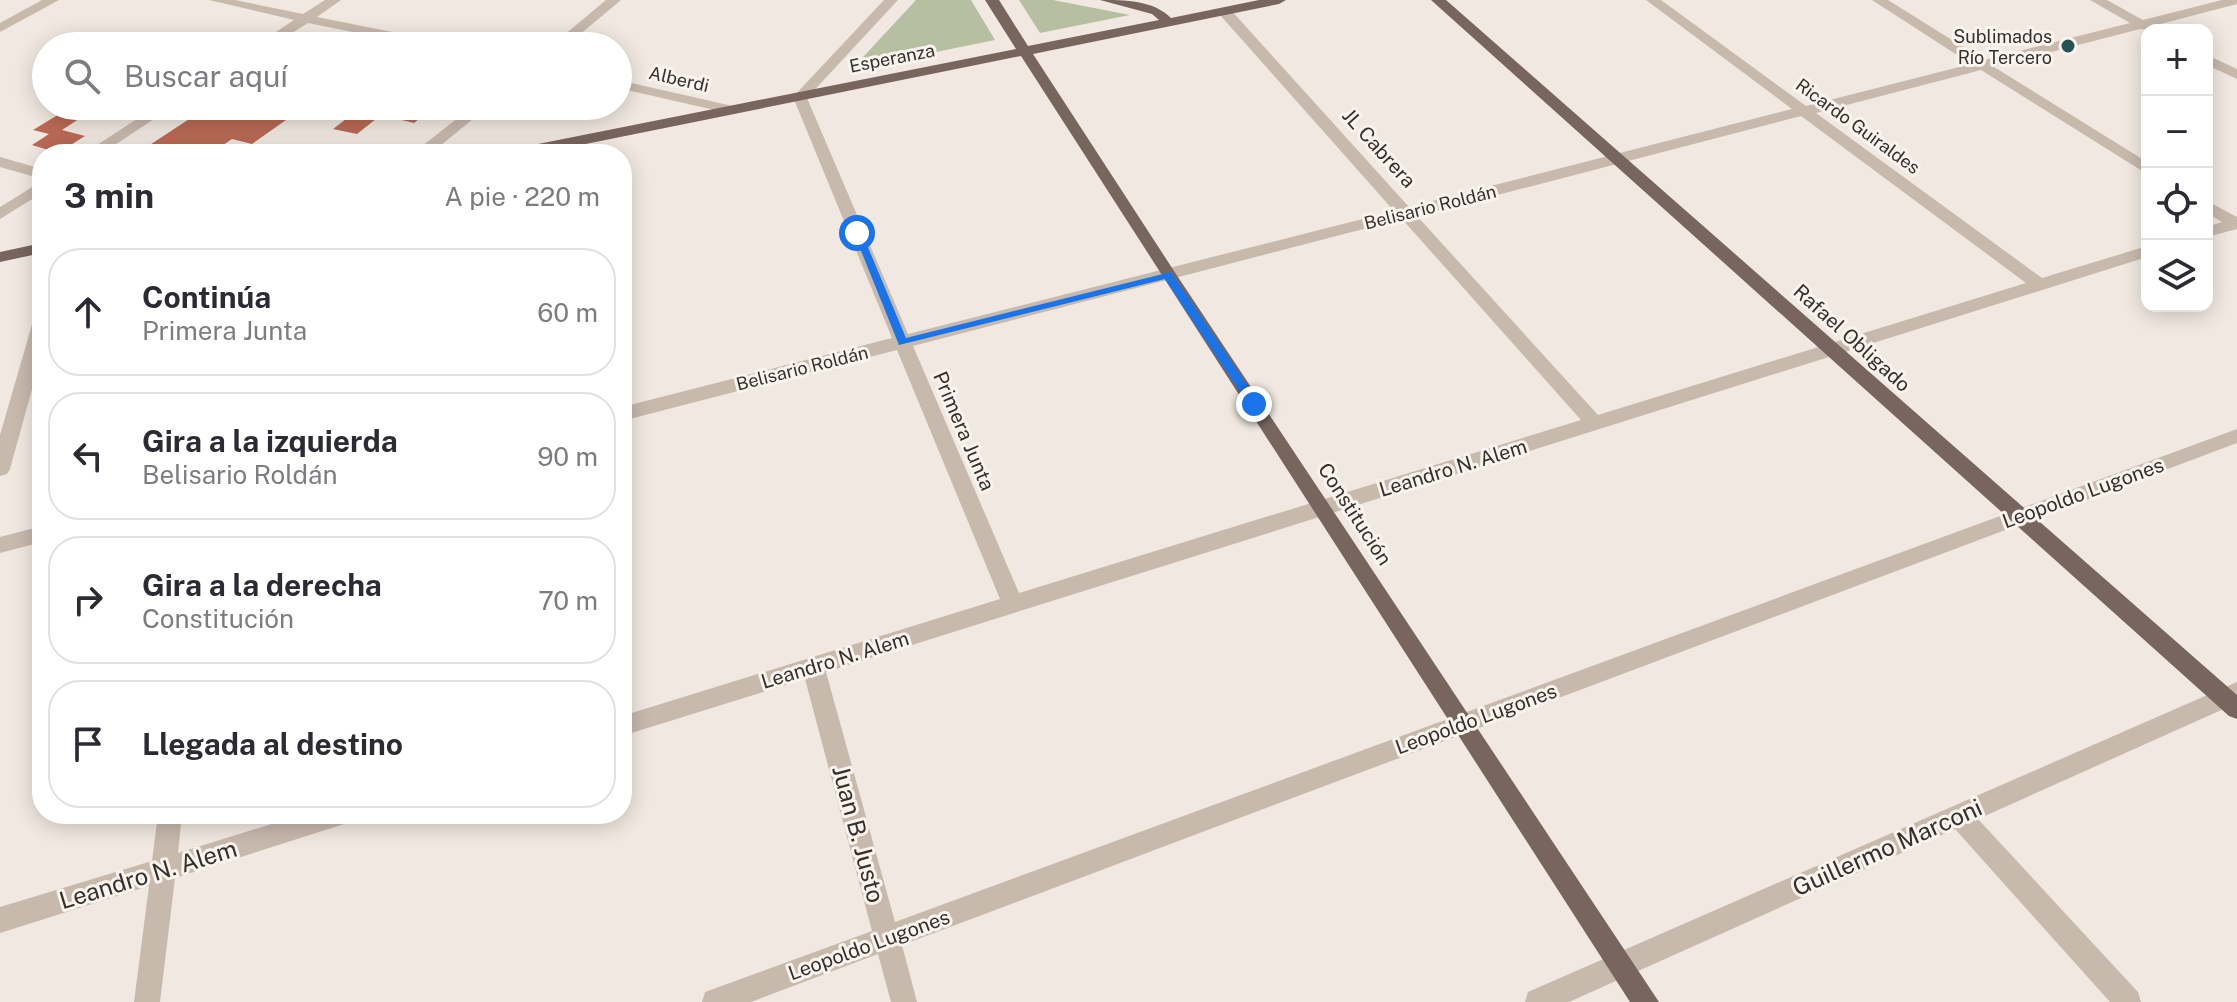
<!DOCTYPE html>
<html lang="es">
<head>
<meta charset="utf-8">
<style>
	body { margin:0; font-family:"Public Sans",sans-serif; background:#f2f2f3; color:#2b2b33 }
	.controls { position:absolute; right:24px; top:24px; display:grid; overflow:hidden; border-radius:16px; box-shadow:0 4px 20px #0003 }
	.controls button { width:72px; height:72px; display:grid; place-items:center; padding:0; border:0; border-bottom:2px solid #e1e1e2; background:#fff; color:#2b2b33; font:40px sans-serif }
	.stop { position:absolute; width:24px; height:24px; margin:-18px; border:6px solid #1a73e8; border-radius:50%; background:#fff }
	.stop.end { background:#1a73e8; border-color:#fff; box-shadow:0 2px 8px #0008 }
	.list { margin:0; padding:0; list-style:none }
	h2 { display:flex; justify-content:space-between; align-items:center; height:104px; margin:0; padding:0 32px; font-size:34px }
	h2 small { font-size:26px; font-weight:400; color:#7c7c81 }
	.list li { display:grid; grid-template-columns:52px 1fr auto; gap:24px; align-items:center; box-sizing:border-box; height:128px; margin:0 16px 16px; padding:0 16px; border:2px solid #e1e1e2; border-radius:32px }
	.list b { display:block; font-size:30px; white-space:nowrap }
	.list p { margin:0; font-size:26px; white-space:nowrap; color:#7c7c81 }
	.list em { font-size:26px; font-style:normal; color:#7c7c81 }
	.icon { flex:none; width:44px; height:44px; fill:none; stroke:currentColor; stroke-width:2; stroke-linecap:round; stroke-linejoin:round }
	.map { position:relative; flex:none; width:2237px; height:1002px; overflow:hidden }
	.search { position:absolute; background:#fff; box-shadow:0 4px 20px #0003; left:32px; top:32px; width:600px; height:88px; display:flex; align-items:center; gap:20px; box-sizing:border-box; padding:0 28px; border-radius:44px; color:#7c7c81; font-size:30px }
	.panel { position:absolute; background:#fff; box-shadow:0 4px 20px #0003; left:32px; top:144px; width:600px; height:680px; border-radius:32px }
	.map>svg:first-child { display:block }
</style>
</head>
<body>
<div class="map">
<svg width="2237" height="1002" viewBox="0 0 2237 1002">
	<rect width="100%" height="100%" fill="#f1e9e1"/>
	<path fill="#b6bfa2" d="M916 0H971L995 40 852 69Z
		M1019 0H1053L1130 15 1040 33Z"/>
	<path fill="#ba6a55" d="M209 106H306L252 144 232 139 210 154H136Z
		M363 106H406L429 111 414 123 381 115 357 134 333 129Z
		M66 110 85 115 62 130 85 136 58 153 32 145 49 134 33 130Z"/>
	<g fill="none" stroke-linecap="round" stroke-linejoin="round">
		<path fill="#c8b9ad" fill-rule="evenodd" d="M42 0H59L0 32V23Z
			M209 0H235L303 14 325 0H341L317 17 442 42 449 46H422L308 23 271 46H255L294 20Z
			M606 0H621L566 46H551Z
			M884 0H898L807 98 908 334 1394 211 1220 15V9H1230L1409 207 1792 109 1646 0H1661L1806 106 1971 64 1872 0H1888L1984 60 2130 23 2090 0H2107L2143 20 2222 0H2237V4L2153 26V30L2140 29 1994 67 2147 162V174L1981 70 1816 113 2042 278 2147 246V257L826 672 895 922 2237 429V443L902 945 917 1002H891L878 954 751 1002H702L705 992 872 931 805 679 622 736V716L1000 599 897 350 622 421V407L892 338 793 97ZM1801 116 2026 283 1598 415 1417 216ZM1402 219 1581 420 1019 593 913 346Z
			M2207 55 2237 69V79L2207 65Z
			M618 80 737 107 739 110 732 114 618 88Z
			M157 106H174L101 154H83Z
			M473 106H489L430 154H412Z
			M0 157 42 169V179L0 167Z
			M42 181V193L0 219V207Z
			M2207 201 2237 217V229L2207 237V227L2222 222 2207 213Z
			M42 315V353L10 469 7 474 0 476V435L33 321Z
			M42 526V542L0 553V537Z
			M2237 682V703L1978 819 2138 992 2141 1002H2110L1955 829 1569 1002H1525L1528 992Z
			M158 814H182L178 853 304 814H353L350 822 341 825 175 878 160 1002H134L149 886 0 933V907L152 861Z"/>
		<path fill="#78665e" fill-rule="evenodd" d="M985 0H999L1028 46 1159 20 1152 14 1100 0C1125 0 1153 0 1171 18L1259 0H1286L1279 4 1033 54 1174 271 1659 1002H1630L1021 56 536 154H505L513 149 1016 49Z
			M1431 0H1446L2237 695V719L2229 716Z
			M42 243V253L0 262V252Z"/>
	</g>
	<path fill="#1a73e8" d="M853 231 862 233 906 338 1171 272 1260 404 1258 407H1250L1165 279 899 345Z"/>
	<circle fill="#245455" stroke="#f9f3ed" stroke-width="3" cx="2068" cy="46" r="8"/>
	<g text-anchor="middle" dominant-baseline="central" stroke-width="6" stroke-linejoin="round" paint-order="stroke">
		<g font-size="18" fill="#372f2b" stroke="#f9f3ed" text-anchor="end">
			<text x="2052" y="36">Sublimados<tspan x="2052" dy="21">Río Tercero</tspan></text>
		</g>
		<g font-size="18" fill="#372f2b" stroke="#f9f3ed">
			<text transform="translate(892 58) rotate(-11)">Esperanza</text>
			<text transform="translate(679 79) rotate(13)">Alberdi</text>
			<text transform="translate(1858 126) rotate(36)">Ricardo Guiraldes</text>
			<text transform="translate(1430 207) rotate(-14)">Belisario Roldán</text>
			<text transform="translate(802 368) rotate(-14)">Belisario Roldán</text>
		</g>
		<g font-size="20" fill="#372f2b" stroke="#f9f3ed">
			<text transform="translate(1379 148) rotate(48)">JL Cabrera</text>
			<text transform="translate(1852 338) rotate(42)">Rafael Obligado</text>
			<text transform="translate(964 431) rotate(67)">Primera Junta</text>
			<text transform="translate(1453 468) rotate(-17)">Leandro N. Alem</text>
			<text transform="translate(2083 493) rotate(-20)">Leopoldo Lugones</text>
			<text transform="translate(1355 514) rotate(57)">Constitución</text>
			<text transform="translate(835 660) rotate(-17)">Leandro N. Alem</text>
			<text transform="translate(1476 719) rotate(-20)">Leopoldo Lugones</text>
			<text transform="translate(869 945) rotate(-20)">Leopoldo Lugones</text>
		</g>
		<g font-size="24" fill="#372f2b" stroke="#f9f3ed">
			<text transform="translate(859 834) rotate(75)">Juan B. Justo</text>
			<text transform="translate(1887 847) rotate(-24)">Guillermo Marconi</text>
			<text transform="translate(148 874) rotate(-17)">Leandro N. Alem</text>
		</g>
	</g>
</svg>
<div class="controls">
<button>+</button>
<button>−</button>
<button><svg class="icon" aria-label="locate" viewBox="0 0 24 24"><circle cx="12" cy="12" r="6"/><path d="M12 2v4M12 18v4M2 12h4M18 12h4"/></svg></button>
<button><svg class="icon" aria-label="layers" viewBox="0 0 24 24"><path d="M12 4l9 5-9 5-9-5zM3 14l9 5 9-5"/></svg></button>
</div>
<div class="stop" style="left:857px;top:233px"></div>
<div class="stop end" style="left:1254px;top:404px"></div>
<div class="search"><svg class="icon" aria-label="search" viewBox="0 0 24 24"><circle cx="10" cy="10" r="6"/><path d="M15 15l6 6"/></svg>Buscar aquí</div>
<section class="panel">
<h2>3 min<small>A pie · 220 m</small></h2>
<ul class="list">
<li><svg class="icon" aria-label="ahead" viewBox="0 0 24 24"><path d="M12 20V5M6 11l6-6 6 6"/></svg><div><b>Continúa</b><p>Primera Junta</p></div><em>60 m</em></li>
<li><svg class="icon" aria-label="left" viewBox="0 0 24 24"><path d="M17 20v-9H6M10 6l-5 5 5 5"/></svg><div><b>Gira a la izquierda</b><p>Belisario Roldán</p></div><em>90 m</em></li>
<li><svg class="icon" aria-label="right" viewBox="0 0 24 24"><path d="M7 20v-9h11M14 6l5 5-5 5"/></svg><div><b>Gira a la derecha</b><p>Constitución</p></div><em>70 m</em></li>
<li><svg class="icon" aria-label="arrive" viewBox="0 0 24 24"><path d="M6 21V4h12l-3 4 3 4H6"/></svg><div><b>Llegada al destino</b></div></li>
</ul>
</section>
</div>
</body>
</html>
